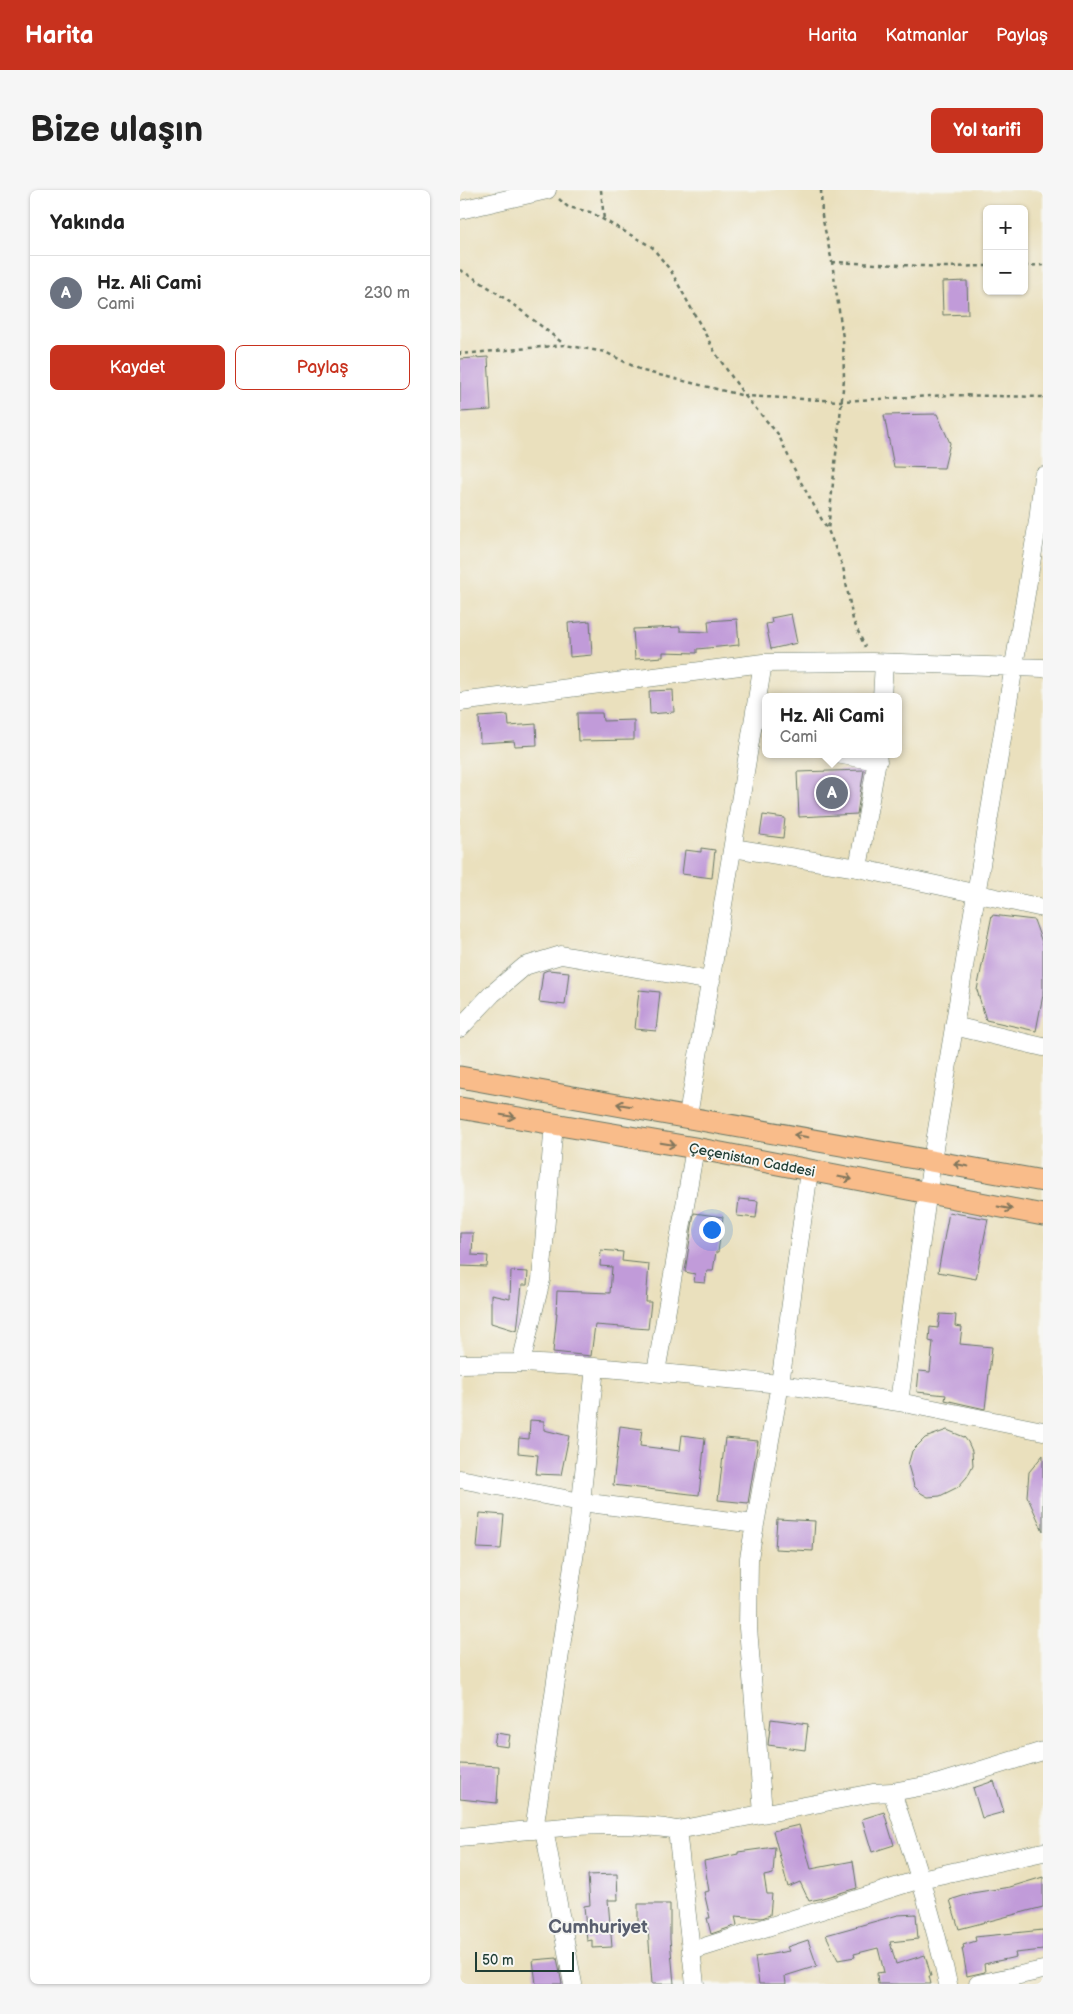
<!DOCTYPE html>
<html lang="tr">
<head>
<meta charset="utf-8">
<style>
	body { margin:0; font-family:"Balsamiq Sans",sans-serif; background:#f6f6f6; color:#222 }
	.controls { position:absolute; right:15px; top:15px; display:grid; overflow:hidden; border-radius:8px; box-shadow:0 1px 4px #0004 }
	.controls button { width:45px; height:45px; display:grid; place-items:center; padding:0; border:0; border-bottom:1px solid #e0e0e0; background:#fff; color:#222; font:25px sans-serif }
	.scale { position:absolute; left:15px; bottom:12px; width:99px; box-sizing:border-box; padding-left:5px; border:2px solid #1f3d34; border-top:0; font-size:14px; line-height:18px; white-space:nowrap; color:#1f3d34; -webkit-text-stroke:4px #f6f6f2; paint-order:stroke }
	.you { position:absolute; left:251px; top:1039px; width:18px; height:18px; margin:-12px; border:4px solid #fff; border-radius:50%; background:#1a73e8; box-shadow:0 0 0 8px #1a73e833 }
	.badge { display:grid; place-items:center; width:32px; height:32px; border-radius:50%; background:#c8321e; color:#fff; font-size:16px; font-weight:700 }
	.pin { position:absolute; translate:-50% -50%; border:2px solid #fff; box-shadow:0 1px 5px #0006 }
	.popup { position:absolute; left:302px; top:503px; width:140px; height:65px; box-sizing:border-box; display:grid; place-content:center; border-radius:8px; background:#fff; filter:drop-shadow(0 1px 4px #0005); font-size:16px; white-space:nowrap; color:#767676 }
	.popup b { font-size:19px; color:#222 }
	.popup::after { content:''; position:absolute; left:50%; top:100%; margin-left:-10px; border:10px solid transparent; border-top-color:#fff }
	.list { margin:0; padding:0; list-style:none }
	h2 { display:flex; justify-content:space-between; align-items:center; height:65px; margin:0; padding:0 20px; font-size:21px }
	h2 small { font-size:16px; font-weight:400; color:#767676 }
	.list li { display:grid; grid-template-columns:32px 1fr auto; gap:15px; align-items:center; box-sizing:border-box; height:75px; padding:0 20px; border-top:1px solid #e0e0e0 }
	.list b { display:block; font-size:19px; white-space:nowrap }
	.list p { margin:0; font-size:16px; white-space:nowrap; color:#767676 }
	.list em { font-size:16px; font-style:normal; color:#767676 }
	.actions { display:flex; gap:10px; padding:15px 20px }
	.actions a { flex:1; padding:11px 0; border:1px solid #c8321e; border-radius:8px; text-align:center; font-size:18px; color:#c8321e }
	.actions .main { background:#c8321e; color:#fff }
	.map { position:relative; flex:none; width:583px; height:1794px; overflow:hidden; border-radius:8px }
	header { display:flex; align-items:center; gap:30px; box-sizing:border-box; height:70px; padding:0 25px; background:#c8321e; color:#fff }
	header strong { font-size:24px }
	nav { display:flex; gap:28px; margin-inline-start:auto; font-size:18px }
	.intro { display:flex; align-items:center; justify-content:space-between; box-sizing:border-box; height:120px; padding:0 30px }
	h1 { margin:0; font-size:35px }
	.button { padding:12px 22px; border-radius:8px; background:#c8321e; color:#fff; font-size:18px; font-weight:700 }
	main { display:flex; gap:30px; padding:0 30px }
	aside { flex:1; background:#fff; border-radius:8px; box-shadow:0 1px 4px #0004 }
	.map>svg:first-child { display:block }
</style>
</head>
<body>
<header>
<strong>Harita</strong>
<nav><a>Harita</a><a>Katmanlar</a><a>Paylaş</a></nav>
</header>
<div class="intro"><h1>Bize ulaşın</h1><a class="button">Yol tarifi</a></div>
<main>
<aside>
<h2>Yakında<small></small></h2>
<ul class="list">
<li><span class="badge" style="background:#6b7280">A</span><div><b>Hz. Ali Cami</b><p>Cami</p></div><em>230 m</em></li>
</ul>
<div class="actions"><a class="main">Kaydet</a><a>Paylaş</a></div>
</aside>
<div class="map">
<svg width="583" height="1794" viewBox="0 0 583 1794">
	<rect width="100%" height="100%" fill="#f6f6f2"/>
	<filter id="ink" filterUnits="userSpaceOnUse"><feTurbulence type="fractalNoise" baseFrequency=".02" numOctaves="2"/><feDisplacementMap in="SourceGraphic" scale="10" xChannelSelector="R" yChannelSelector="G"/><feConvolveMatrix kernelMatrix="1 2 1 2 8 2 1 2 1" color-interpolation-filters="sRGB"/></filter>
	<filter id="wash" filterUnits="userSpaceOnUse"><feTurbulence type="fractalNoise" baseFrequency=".0096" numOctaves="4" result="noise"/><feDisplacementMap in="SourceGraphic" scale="20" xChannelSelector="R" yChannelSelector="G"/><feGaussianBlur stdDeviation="1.12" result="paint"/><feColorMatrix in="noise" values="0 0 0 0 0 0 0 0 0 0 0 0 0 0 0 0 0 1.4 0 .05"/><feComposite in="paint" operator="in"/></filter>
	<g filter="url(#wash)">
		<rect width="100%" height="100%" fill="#eae0bd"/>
		<g id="blocks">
			<path fill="#c19bd9" d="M507 91 508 124 483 125 482 92Z
				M28 167 31 220 0 222V169Z
				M477 224 490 253 484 278 434 277 424 225Z
				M331 424 337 453 311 459 306 434 312 433 311 428Z
				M277 429 279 455 237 459V463L203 462V467L175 469 173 439 220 437V441L249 442 248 431Z
				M130 431 132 465 110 467 108 433Z
				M213 500 214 522 190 524 189 501Z
				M117 523H142L143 531 174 530V550L118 551Z
				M48 525 49 536 76 534 77 555 55 556 54 551 20 553 19 527Z
				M404 580 397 624 339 627 337 582Z
				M303 625 325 628 323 648 300 645Z
				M241 658 255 660 252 688 222 684 225 660 241 662Z
				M532 725 574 730 583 755V805L576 841 526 830 517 800Z
				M88 780 109 782 105 815 79 812 83 782Z
				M179 800 200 802 196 841 175 839Z
				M279 1009 298 1011 296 1028 277 1026Z
				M489 1022 528 1029 516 1089 478 1082Z
				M234 1023 263 1027 258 1062H256L253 1081H247L245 1093 234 1092 235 1084 225 1082Z
				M0 1043H13L12 1065 28 1066 27 1077 0 1076Z
				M141 1060 163 1062 162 1071 189 1074 186 1112H191L188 1139 135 1135 131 1166 93 1162 97 1123H96L97 1101 150 1103 152 1077 140 1076Z
				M51 1081 68 1082 67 1095H62L57 1141 31 1133V1105L50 1109Z
				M480 1124 496 1125 495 1136 502 1137 500 1154 532 1157 525 1219 485 1210 486 1205 457 1202 459 1181 470 1182 473 1152 469 1151 470 1137 478 1138Z
				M70 1230 84 1231V1240L109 1246 101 1285 76 1284 78 1265 58 1263 59 1248 69 1249Z
				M160 1236 182 1239 180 1256 220 1261 222 1245 245 1248 239 1305 153 1295Z
				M487 1240 504 1247 508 1252 512 1261 513 1275 507 1287 498 1297 480 1306 468 1307 461 1303 454 1296 448 1275 452 1261 465 1248Z
				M265 1248 298 1251 288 1313 258 1310Z
				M583 1265V1341L567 1306 569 1282Z
				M20 1323 44 1325 41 1359 17 1358Z
				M317 1329 355 1331 353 1361 315 1359Z
				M311 1529 348 1534 345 1560 308 1555Z
				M36 1543 50 1545 48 1557 34 1555Z
				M0 1574 39 1576 37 1613 0 1609Z
				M534 1591 544 1622 522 1628 513 1598Z
				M424 1622 434 1655 412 1662 402 1629Z
				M339 1635 351 1679 393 1671 397 1698 359 1709 349 1711 340 1692 328 1697 313 1641Z
				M315 1657 313 1684 304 1686 307 1704H312L310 1725 302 1728 275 1726 277 1735 251 1744 247 1728H250L244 1702 249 1701 244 1671 278 1664V1662Z
				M157 1684 158 1710H148L152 1757 132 1758V1750L127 1751 124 1716 130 1715 128 1685Z
				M583 1687V1717L499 1739 490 1710 512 1703 550 1697Z
				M178 1714H210V1749L214 1794H192L188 1739H178Z
				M456 1724 458 1749 430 1752 436 1774 465 1765 471 1786H469L471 1794H418L417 1783 424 1782 418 1758 394 1764 395 1767 378 1770 366 1745 438 1725Z
				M583 1740V1760L555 1763 556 1767 524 1774 525 1782 507 1786 502 1758H504L503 1755 516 1751 515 1747Z
				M348 1750 357 1776 325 1786 326 1794H299L295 1767 329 1761 327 1757Z
				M97 1768 102 1794H76L73 1770Z"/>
		</g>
	</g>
	<g filter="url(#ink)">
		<use href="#blocks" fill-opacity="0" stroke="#667664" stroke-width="1"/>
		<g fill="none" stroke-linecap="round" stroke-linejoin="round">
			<g stroke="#667664" stroke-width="19">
				<path id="minor" d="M0 20 87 0
					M578 331 583 286
					M422 507 424 473
					M0 512 303 473 412 472 583 478
					M376 564 418 571
					M273 658 398 678 583 718
					M398 678 418 564
					M494 836 583 857
					M0 838 32 804 65 776 101 765 251 791
					M228 926 303 473
					M61 1173 81 1090 94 933
					M0 1174 61 1173 135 1177 320 1194 439 1212 583 1241
					M196 1182 235 958
					M439 1212 472 970 578 331H583
					M0 1289 121 1312 295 1334
					M432 1602 476 1594 583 1561
					M303 1623 288 1438 289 1368 320 1194 349 981
					M84 1639 113 1794
					M74 1640 118 1341 135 1177
					M217 1640 235 1794
					M0 1647C68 1641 150 1628 217 1640L413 1603 432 1602C453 1665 474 1729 488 1794
					M231 1761 461 1689 583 1662
					M518 1794 583 1780"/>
			</g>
			<g stroke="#667664" stroke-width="23">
				<path id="major" d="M0 887 583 991
					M0 918 235 958 583 1025"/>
			</g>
			<path stroke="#667664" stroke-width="2.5" stroke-dasharray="4 4" stroke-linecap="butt" d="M141 0 144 30
				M361 0 362 26 372 72 383 148 384 189 368 340 383 377 393 430 405 457
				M99 9 108 17 130 22 192 57 211 81 256 164 285 206 381 211 490 205 583 207
				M372 72 485 77 527 76
				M564 76 583 75
				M0 80C38 101 71 128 105 155
				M0 161V164L105 155 145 162 183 181 285 206 318 244 338 287 367 339"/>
			<use href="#minor" stroke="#fff" stroke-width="18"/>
			<use href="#major" stroke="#f9bc8a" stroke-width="21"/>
		</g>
		<defs><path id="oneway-shaft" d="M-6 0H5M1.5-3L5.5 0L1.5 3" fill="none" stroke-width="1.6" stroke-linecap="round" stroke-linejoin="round" transform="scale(1.25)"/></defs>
		<g stroke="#81765b">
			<use href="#oneway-shaft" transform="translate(164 915) rotate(-170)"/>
			<use href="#oneway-shaft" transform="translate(48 926) rotate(10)"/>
			<use href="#oneway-shaft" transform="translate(341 946) rotate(-170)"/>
			<use href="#oneway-shaft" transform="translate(208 954) rotate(10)"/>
			<use href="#oneway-shaft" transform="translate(501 975) rotate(-169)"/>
			<use href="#oneway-shaft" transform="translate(385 988) rotate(11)"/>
			<use href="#oneway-shaft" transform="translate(545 1018) rotate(11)"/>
		</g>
	</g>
	<g text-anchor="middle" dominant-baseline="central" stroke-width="4" stroke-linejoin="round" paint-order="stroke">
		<g font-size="14" fill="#1f3d34" stroke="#f6f6f2">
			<text transform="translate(292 970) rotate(11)">Çeçenistan Caddesi</text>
		</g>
		<g font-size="19" font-weight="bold" fill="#585e6e" stroke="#f6f6f2">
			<text x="138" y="1737">Cumhuriyet</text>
		</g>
	</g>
</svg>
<div class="controls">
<button>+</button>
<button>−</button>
</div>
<div class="scale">50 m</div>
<div class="you"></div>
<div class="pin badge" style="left:372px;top:603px;background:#6b7280">A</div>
<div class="popup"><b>Hz. Ali Cami</b>Cami</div>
</div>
</main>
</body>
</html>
